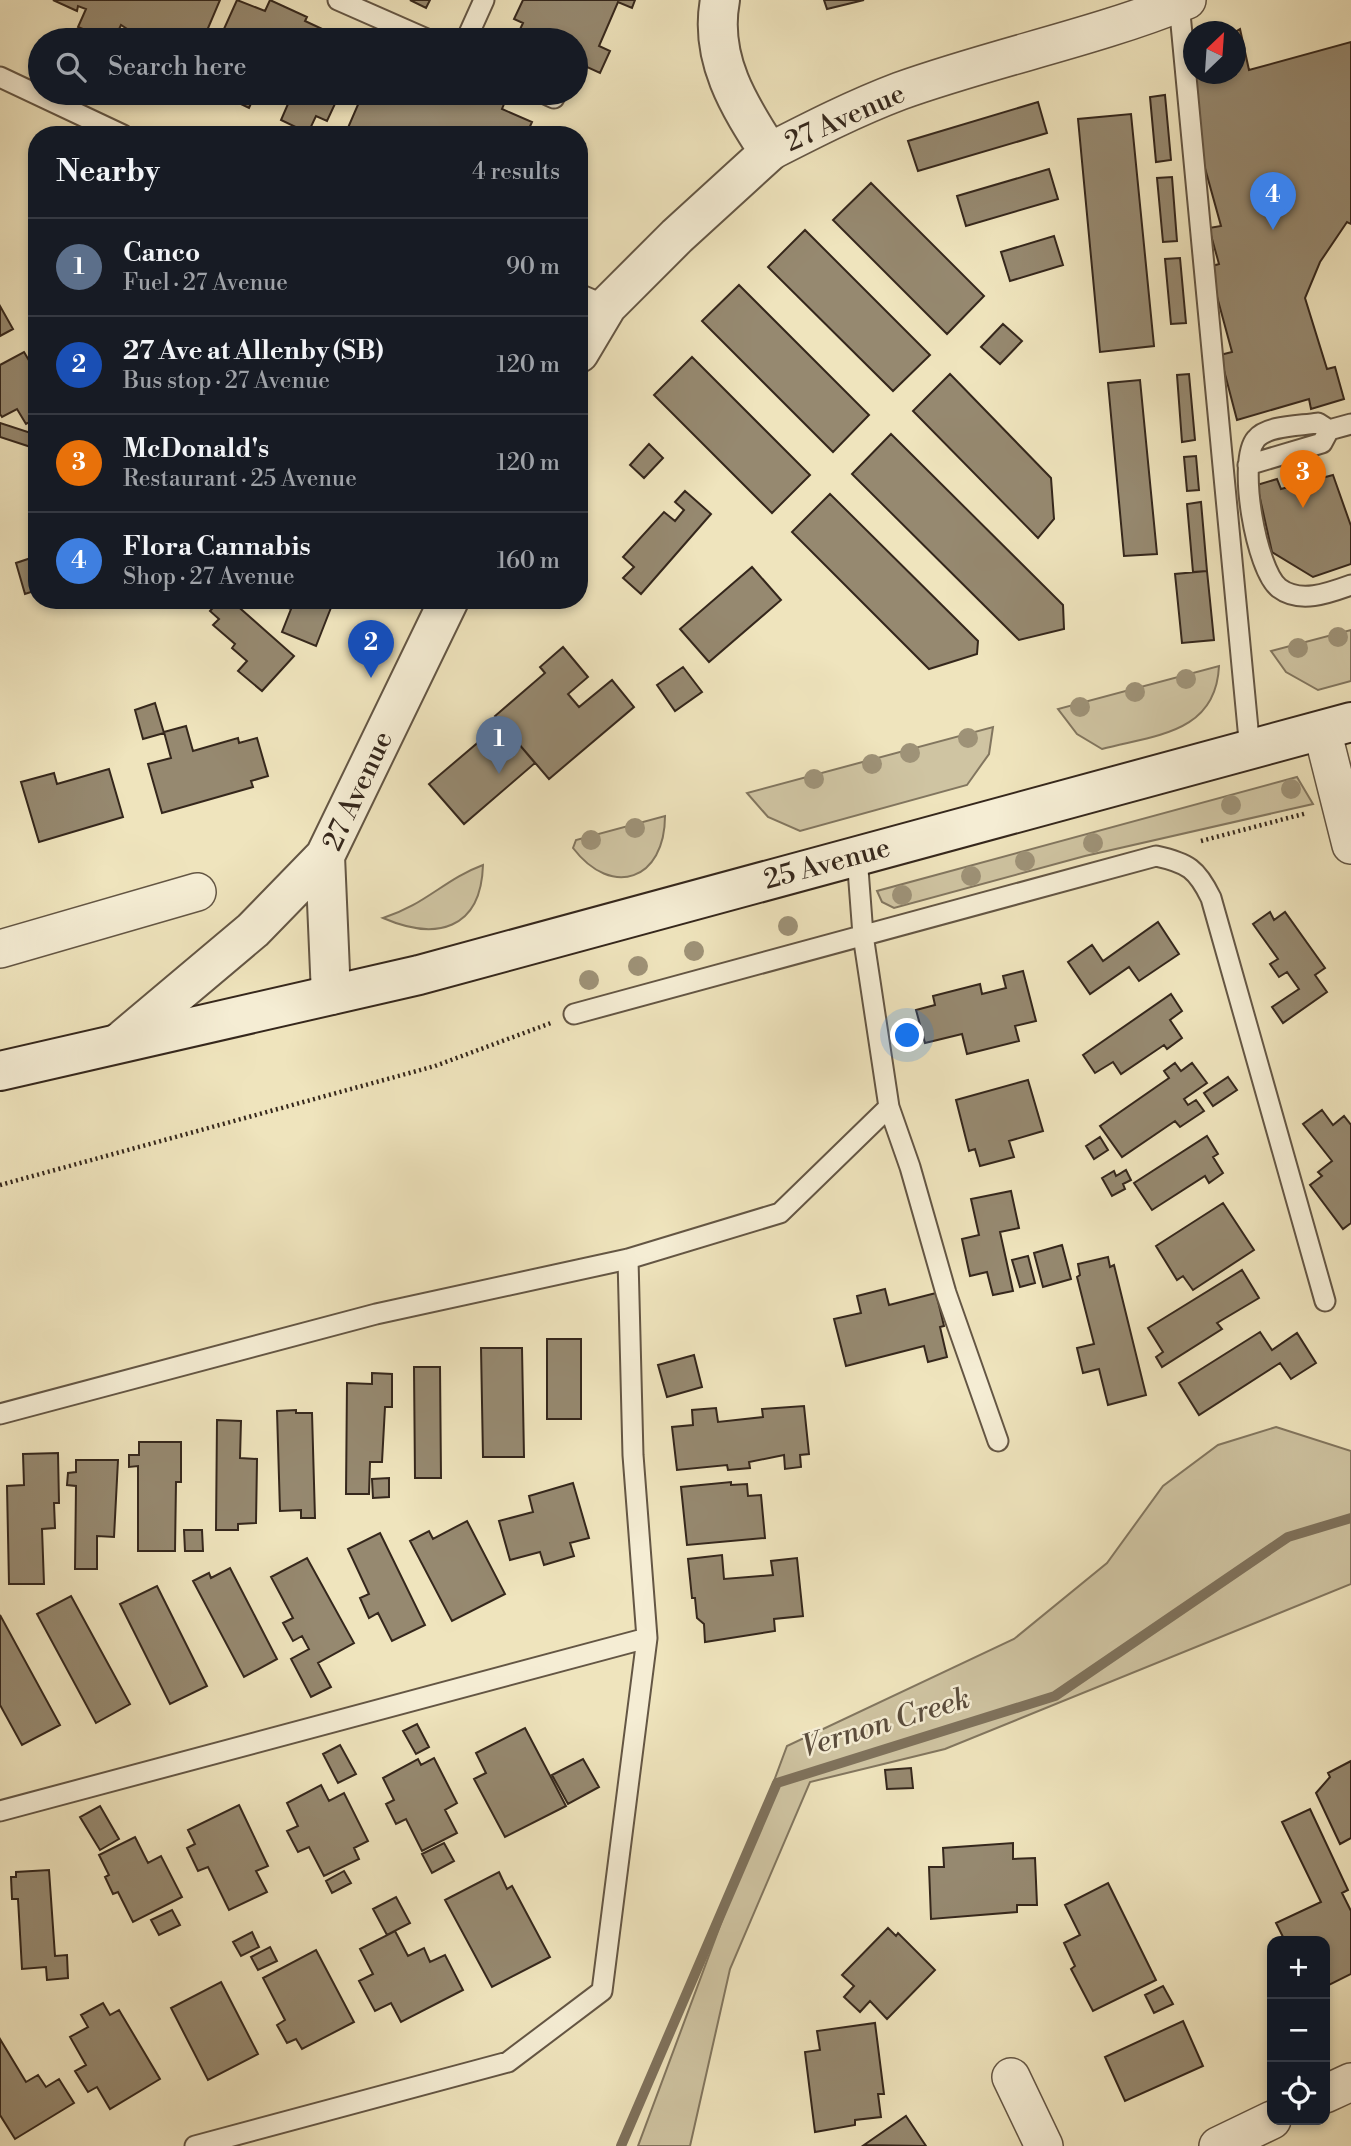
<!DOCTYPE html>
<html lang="en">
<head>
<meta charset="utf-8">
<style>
	body { margin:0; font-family:"Libre Bodoni",serif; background:#20242c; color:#f1f3f6 }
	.controls { position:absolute; right:21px; bottom:21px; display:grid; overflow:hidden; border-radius:14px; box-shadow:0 4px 10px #0003 }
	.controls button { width:63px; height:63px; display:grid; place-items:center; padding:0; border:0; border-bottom:2px solid #363941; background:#171b24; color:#f1f3f6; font:35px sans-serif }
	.compass { position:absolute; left:1183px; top:21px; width:63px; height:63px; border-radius:50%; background:#171b24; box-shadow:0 4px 10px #0003; rotate:25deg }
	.you { position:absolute; left:908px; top:1036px; width:24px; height:24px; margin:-18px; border:5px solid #fff; border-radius:50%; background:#1a73e8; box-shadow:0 0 0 10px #1a73e833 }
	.badge { display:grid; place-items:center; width:46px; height:46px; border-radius:50%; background:#c59692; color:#fff; font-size:23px; font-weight:700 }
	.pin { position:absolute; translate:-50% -58px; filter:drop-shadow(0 2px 4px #0008) }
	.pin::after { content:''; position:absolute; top:37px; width:24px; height:21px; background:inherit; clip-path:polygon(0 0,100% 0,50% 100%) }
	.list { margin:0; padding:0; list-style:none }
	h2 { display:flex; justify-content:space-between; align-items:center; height:91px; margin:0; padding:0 28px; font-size:30px }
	h2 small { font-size:23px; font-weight:400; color:#9ea1a6 }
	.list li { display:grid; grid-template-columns:46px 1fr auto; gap:21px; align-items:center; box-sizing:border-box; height:98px; padding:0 28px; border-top:2px solid #363941 }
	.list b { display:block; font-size:26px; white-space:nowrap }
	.list p { margin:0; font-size:23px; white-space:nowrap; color:#9ea1a6 }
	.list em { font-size:23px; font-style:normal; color:#9ea1a6 }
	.icon { flex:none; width:38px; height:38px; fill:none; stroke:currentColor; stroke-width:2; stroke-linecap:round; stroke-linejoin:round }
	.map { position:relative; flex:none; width:1351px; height:2146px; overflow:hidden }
	.search { position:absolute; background:#171b24; box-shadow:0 4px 10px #0003; left:28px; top:28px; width:560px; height:77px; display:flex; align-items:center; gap:18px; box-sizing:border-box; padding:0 24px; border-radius:38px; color:#9ea1a6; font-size:26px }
	.panel { position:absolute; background:#171b24; box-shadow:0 4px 10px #0003; left:28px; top:126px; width:560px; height:483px; border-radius:28px }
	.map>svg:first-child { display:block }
</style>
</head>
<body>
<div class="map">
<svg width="1351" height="2146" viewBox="0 0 1351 2146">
	<rect width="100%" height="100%" fill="#efe4bd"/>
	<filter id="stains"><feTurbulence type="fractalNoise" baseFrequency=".00286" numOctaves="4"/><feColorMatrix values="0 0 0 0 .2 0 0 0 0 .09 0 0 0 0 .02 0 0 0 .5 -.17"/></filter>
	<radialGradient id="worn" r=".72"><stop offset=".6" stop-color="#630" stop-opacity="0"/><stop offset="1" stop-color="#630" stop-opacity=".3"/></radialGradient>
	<path fill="#cfc4a2" stroke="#82765f" stroke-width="2" d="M1351 630V681L1318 690 1286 672 1271 651Z
		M1219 666C1216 734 1154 735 1102 749L1077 734 1058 709Z
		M993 727 989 754 967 785 800 831 768 817 747 793Z
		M1297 777 1313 804 1085 856 894 908 882 902 877 891Z
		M665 816C665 880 612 899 573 848L576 840Z
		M483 865C481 930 436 941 383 918 425 905 445 879 483 865Z
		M1276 1427 1351 1451V1584L945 1749 810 1782 730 1969 690 2146H638L787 1746 1014 1639 1107 1563 1163 1486 1218 1445Z"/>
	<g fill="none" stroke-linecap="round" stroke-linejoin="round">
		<path stroke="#7f725c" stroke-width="10" d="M621 2146 777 1783 1055 1696 1288 1537 1351 1518"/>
	</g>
	<path fill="#968970" stroke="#35271c" stroke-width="2" d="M53 0H220L203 40H144L121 25 114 40H109L78 27 86 9 78 6 77 11Z
		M237 0 265 11 270 0 307 17 305 21 335 35 332 40H219Z
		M410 0H430L426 8Z
		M523 0H635L632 8 618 2 599 46 610 51 600 73 585 66 579 79 576 77V40H515L523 23 514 19Z
		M824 0H864L827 9Z
		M1240 29 1249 70 1351 42V224L1347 222 1320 262 1305 298 1327 369 1335 367 1344 399 1311 409 1309 399 1237 420 1220 355 1232 352 1209 267 1219 264 1209 228 1221 226 1195 132 1187 52 1194 49V74H1236L1235 32Z
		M218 93H256L249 108Z
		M340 93 327 121 316 116 308 133 281 120 288 104 265 94Z
		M363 93H451L462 97 464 93H479L504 104 502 109 532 122 527 133 531 135H357L347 130Z
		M1165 95 1171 160 1156 162 1150 97Z
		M1038 102 1047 133 918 171 908 141Z
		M1131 114 1154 346 1100 352 1078 119Z
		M1049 169 1058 199 966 226 957 196Z
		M1172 177 1177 241 1163 242 1157 178Z
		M871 183 984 296 947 334 833 220Z
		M805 230 930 355 893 391 768 267Z
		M1054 236 1063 265 1010 281 1001 252Z
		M1180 258 1186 323 1171 324 1165 259Z
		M739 285 869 415 833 452 702 321Z
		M0 306 13 329 0 336Z
		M1003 324 1022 341 1000 364 981 347Z
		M24 352 37 374V418L26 424 17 409 2 417 0 414V365Z
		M692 357 810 475 772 513 654 395Z
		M950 374 1051 478 1054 519 1038 538 913 411Z
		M1189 374 1195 440 1182 442 1177 375Z
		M1140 380 1157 554 1124 556 1108 383Z
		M0 423 37 435V449L0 437Z
		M891 434 1063 605 1064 629 1019 640 852 474Z
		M649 444 663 458 644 478 630 465Z
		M1196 456 1199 490 1187 491 1184 457Z
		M1333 475 1351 526V564L1313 577 1272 552 1257 485 1277 479 1281 489Z
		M685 491 711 514 641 594 623 578 634 567 623 557 664 512 675 521 684 510 675 502Z
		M830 494 978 641 977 654 929 669 792 532Z
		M1201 502 1207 571 1193 572 1187 504Z
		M37 556V590L25 594 16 563Z
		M752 567 781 600 709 662 680 629Z
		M1207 571 1214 640 1182 643 1175 574Z
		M220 600 234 603 294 656 262 691 238 671 247 661 232 648 235 644 213 625 219 619 210 611Z
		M334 600 316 646 282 632 291 609 272 601Z
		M563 647 588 677 568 694 579 707 612 680 634 707 549 779 495 716 545 673 540 667Z
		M683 667 702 692 675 711 657 685Z
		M155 703 164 733 143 739 135 710Z
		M501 723 535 763 464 824 429 784Z
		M186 726 193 751 238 738 239 743 257 738 268 776 251 781 253 787 162 813 148 764 171 758 164 732Z
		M109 769 123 817 39 842 21 782 54 773 57 784Z
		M1270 912 1274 920 1285 912 1325 968 1315 975 1327 992 1283 1023 1272 1007 1299 989 1287 972 1279 977 1270 964 1278 959 1253 924Z
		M1158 922 1179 954 1139 981 1129 967 1090 994 1068 962 1092 945 1103 961Z
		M1023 971 1036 1021 1015 1026 1019 1041 967 1054 962 1034 925 1043 916 1010 935 1005 933 996 980 984 982 994 1006 988 1003 976Z
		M1171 994 1182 1011 1170 1020 1182 1038 1167 1049 1164 1045 1121 1074 1113 1062 1095 1073 1083 1055Z
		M1175 1063 1181 1071 1192 1063 1207 1083 1184 1099 1188 1105 1196 1100 1204 1111 1180 1127 1175 1121 1122 1157 1100 1126 1169 1078 1164 1071Z
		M1228 1077 1237 1090 1213 1106 1204 1093Z
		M1028 1080 1043 1131 1009 1141 1014 1157 980 1166 975 1149 969 1151 956 1100Z
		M1322 1110 1333 1125 1344 1116 1351 1125V1223L1343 1229 1310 1185 1322 1176 1318 1172 1332 1161 1303 1124Z
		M1207 1136 1218 1154 1213 1157 1223 1173 1209 1183 1205 1176 1152 1210 1134 1183Z
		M1100 1137 1108 1150 1094 1159 1086 1146Z
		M1126 1170 1131 1180 1123 1184 1125 1189 1112 1196 1102 1178 1114 1171 1116 1176Z
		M1011 1191 1019 1228 1000 1232 1013 1291 993 1295 987 1272 970 1276 962 1239 979 1235 971 1199Z
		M1223 1203 1254 1250 1193 1290 1183 1276 1177 1280 1156 1246Z
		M1062 1245 1071 1279 1043 1287 1034 1253Z
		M1028 1256 1035 1283 1020 1287 1012 1260Z
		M1108 1257 1110 1267 1114 1265 1146 1395 1108 1405 1099 1369 1083 1373 1077 1348 1094 1344 1077 1277 1080 1275 1078 1264Z
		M1242 1270 1259 1298 1217 1323 1222 1329 1162 1367 1156 1357 1163 1352 1148 1328Z
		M885 1289 889 1305 936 1293 944 1326 940 1327 947 1357 928 1362 924 1346 846 1366 834 1319 861 1313 857 1296Z
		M1260 1332 1272 1350 1297 1333 1316 1363 1291 1379 1280 1363 1199 1415 1179 1383Z
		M547 1339H581V1419H547Z
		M481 1348H522L524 1457H483Z
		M694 1355 702 1387 667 1397 658 1365Z
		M414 1367H440L441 1478H415Z
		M372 1373 392 1374V1407H385L382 1462H370L369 1494H346L347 1383 372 1384Z
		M804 1406 809 1454 800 1455 801 1467 785 1469 784 1455 749 1462 750 1468 728 1470 727 1465 677 1470 672 1427 693 1425 692 1410 716 1408 718 1422 763 1417 762 1409Z
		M296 1410V1413H312L315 1518H301V1510L280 1511 277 1411Z
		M217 1420 241 1421 240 1458 257 1459 256 1523 238 1524V1530H216Z
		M139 1442H181V1482H176L175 1551H138V1466L129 1467V1455H139Z
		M58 1453 59 1503H54L55 1528 42 1529 44 1584H9L7 1486 24 1485 23 1454Z
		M76 1460H118L114 1537 97 1536V1569H75L76 1486 67 1485 68 1473 76 1472Z
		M389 1478V1497L373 1498 372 1479Z
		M731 1482V1485L747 1484 748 1496 761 1495 765 1538 687 1545 681 1487Z
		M573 1483 589 1538 570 1543 574 1556 544 1565 540 1552 510 1560 499 1521 533 1512 529 1496Z
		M467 1521 505 1594 452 1621 410 1541 429 1531 433 1539Z
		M184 1530H202L203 1551H185Z
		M380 1533 425 1625 392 1641 378 1613 369 1618 360 1598 369 1594 348 1549Z
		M722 1555 724 1579 773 1575 771 1561 797 1558 803 1616 774 1619 775 1631 705 1642 704 1624 697 1618 695 1598H692L688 1559Z
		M307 1558 354 1643 318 1663 331 1687 311 1697 291 1659 309 1649 302 1636 293 1641 283 1623 293 1618 271 1577Z
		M230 1568 277 1659 244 1677 193 1581 209 1573 211 1578Z
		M157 1586 207 1686 170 1704 120 1604Z
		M71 1596 130 1704 96 1723 37 1614Z
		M0 1615 60 1725 22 1745 0 1705Z
		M417 1724 429 1747 416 1754 403 1731Z
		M525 1728 566 1806 505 1837 474 1779 486 1773 476 1753Z
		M340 1745 356 1774 338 1783 323 1754Z
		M434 1758 457 1803 445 1810 457 1833 422 1851 406 1819 396 1824 386 1804 394 1800 383 1778 418 1759 421 1765Z
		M583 1759 599 1787 568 1804 552 1775Z
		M1351 1761V1838L1340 1844 1316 1793 1330 1777 1328 1773Z
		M911 1768 913 1788 887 1789 885 1770Z
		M321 1785 329 1801 344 1793 368 1841 354 1848 359 1859 324 1876 309 1847 298 1852 287 1831 298 1826 287 1803Z
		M239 1805 268 1866 256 1871 267 1892 229 1910 208 1867 198 1871 187 1848 195 1844 188 1830Z
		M100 1806 119 1839 100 1850 80 1817Z
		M1310 1809 1348 1890 1342 1893 1351 1911V1974L1325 1987V1941H1285L1276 1923 1321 1902 1282 1822Z
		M135 1837 148 1863 161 1856 182 1897 133 1922 118 1892 113 1894 105 1877 109 1875 99 1855Z
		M444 1843 454 1861 432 1873 422 1854Z
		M1013 1843V1859L1035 1858 1037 1905H1017V1912L931 1919 929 1867H944L943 1848Z
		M49 1870 55 1956 67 1955 68 1978 47 1980 46 1967 22 1969 18 1899H12L11 1877H16V1872Z
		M344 1871 351 1883 332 1893 326 1881Z
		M499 1872 507 1889 512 1886 550 1957 492 1987 445 1900Z
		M1108 1883 1156 1980 1093 2011 1071 1969 1075 1966 1064 1943 1080 1935 1065 1905Z
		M396 1897 410 1923 387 1935 373 1909Z
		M172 1910 180 1925 159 1935 151 1920Z
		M888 1928 896 1936 898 1933 935 1970 887 2019 870 2001 860 2012 844 1997 854 1986 842 1975Z
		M395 1931 408 1956 424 1948 430 1962 445 1955 463 1990 401 2022 391 2003 375 2011 359 1981 373 1974 360 1949Z
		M252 1932 259 1947 241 1956 233 1942Z
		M270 1947 277 1961 258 1970 251 1957Z
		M316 1950 354 2022 302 2049 296 2039 287 2043 277 2025 285 2020 263 1978Z
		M221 1982 258 2054 208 2080 171 2008Z
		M1163 1986 1173 2004 1154 2013 1145 1995Z
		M103 2003 110 2015 119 2010 160 2079 110 2109 97 2087 88 2092 75 2071 86 2065 70 2037 88 2027 81 2015Z
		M1183 2021 1203 2066 1125 2101 1105 2057Z
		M875 2023 884 2094H878L881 2117 855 2120V2125L815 2132 805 2052 820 2050 817 2031Z
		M0 2039 26 2082 38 2075 46 2087 59 2079 74 2103 15 2139 0 2115Z
		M906 2116 926 2146 864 2145Z"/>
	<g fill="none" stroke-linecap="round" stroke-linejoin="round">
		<g stroke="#645644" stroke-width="23">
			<path id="service" d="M338 0 429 40
				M1179 3 1250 750
				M466 40 484 0
				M0 77 123 135
				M543 93 554 98
				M579 294 607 306
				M1351 424 1329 430 1318 423C1301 426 1267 425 1256 439 1237 461 1256 570 1279 588 1300 604 1329 593 1351 585
				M1248 465 1322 443 1329 430
				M857 856 863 935 889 1107 910 1167 946 1293 998 1441
				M574 1014 1156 856C1188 863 1197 869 1211 898L1325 1301
				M0 1414 376 1314 628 1259 780 1213 889 1107
				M0 1811 647 1638
				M195 2146 508 2062 602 1991 647 1638 633 1455 628 1259"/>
		</g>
		<g stroke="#645644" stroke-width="40">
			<path id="minor" d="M769 152C812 130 855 108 900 91 995 57 1093 38 1187 0
				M1322 730 1351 845
				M0 949 197 892
				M1011 2077 1044 2146
				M1325 2094 1351 2082
				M1218 2146 1272 2120"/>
		</g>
		<g stroke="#645644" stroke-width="42">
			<path id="tertiary" d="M579 353 607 306 677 236 769 152C739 106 709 58 720 0
				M331 995 325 856 449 600
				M120 1042 253 930 325 856"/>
		</g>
		<g stroke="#35271c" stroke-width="42">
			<path id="secondary" d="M0 1071 419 975 1351 722"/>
		</g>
		<path stroke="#35271c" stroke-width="4.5" stroke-dasharray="2 3.5" stroke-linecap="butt" d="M1201 841 1307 813
			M0 1185 435 1066 551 1023"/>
		<use href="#service" stroke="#f5edd4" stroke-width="19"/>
		<use href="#minor" stroke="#f5edd4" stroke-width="37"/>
		<use href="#tertiary" stroke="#f5edd4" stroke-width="38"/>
		<use href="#secondary" stroke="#f5edd4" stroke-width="38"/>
	</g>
	<g fill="#9e9277">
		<circle cx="1338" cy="637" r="10"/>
		<circle cx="1298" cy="648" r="10"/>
		<circle cx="1186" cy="679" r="10"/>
		<circle cx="1135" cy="692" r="10"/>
		<circle cx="1080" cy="707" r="10"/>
		<circle cx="968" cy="738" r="10"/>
		<circle cx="910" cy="753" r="10"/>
		<circle cx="872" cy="764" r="10"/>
		<circle cx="814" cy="779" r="10"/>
		<circle cx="1291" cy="789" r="10"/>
		<circle cx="1231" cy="805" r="10"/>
		<circle cx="635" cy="828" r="10"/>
		<circle cx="591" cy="840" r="10"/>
		<circle cx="1093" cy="843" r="10"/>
		<circle cx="1025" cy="861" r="10"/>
		<circle cx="971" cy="876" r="10"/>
		<circle cx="902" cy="895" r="10"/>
		<circle cx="788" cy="926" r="10"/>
		<circle cx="694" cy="951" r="10"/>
		<circle cx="638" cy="966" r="10"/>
		<circle cx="589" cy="980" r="10"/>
	</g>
	<g text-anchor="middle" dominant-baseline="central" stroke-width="5" stroke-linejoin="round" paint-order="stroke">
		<g font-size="28" fill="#35271c" stroke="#f5edd4">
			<text transform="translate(845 118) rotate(-24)">27 Avenue</text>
			<text transform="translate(358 791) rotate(-65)">27 Avenue</text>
			<text transform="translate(827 864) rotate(-15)">25 Avenue</text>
		</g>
		<g font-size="30" font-style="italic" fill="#5a4c3c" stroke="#f5edd4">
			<text transform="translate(886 1723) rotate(-17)">Vernon Creek</text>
		</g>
	</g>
	<rect width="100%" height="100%" filter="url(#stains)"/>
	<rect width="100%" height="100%" fill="url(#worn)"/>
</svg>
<div class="controls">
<button>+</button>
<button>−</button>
<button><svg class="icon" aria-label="locate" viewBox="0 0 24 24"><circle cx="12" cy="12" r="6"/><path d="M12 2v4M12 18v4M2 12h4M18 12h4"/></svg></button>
</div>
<svg class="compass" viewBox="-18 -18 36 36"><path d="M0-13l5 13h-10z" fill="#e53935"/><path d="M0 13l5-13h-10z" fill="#9ea1a6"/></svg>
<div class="you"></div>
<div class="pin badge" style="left:499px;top:774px;background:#5c6f8a">1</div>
<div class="pin badge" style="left:371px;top:678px;background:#1a4fb4">2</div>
<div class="pin badge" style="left:1303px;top:508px;background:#e8710a">3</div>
<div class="pin badge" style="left:1273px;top:230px;background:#3f7fe0">4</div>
<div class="search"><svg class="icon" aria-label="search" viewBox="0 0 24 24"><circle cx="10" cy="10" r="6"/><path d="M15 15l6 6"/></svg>Search here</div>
<section class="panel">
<h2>Nearby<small>4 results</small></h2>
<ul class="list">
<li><span class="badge" style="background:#5c6f8a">1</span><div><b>Canco</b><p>Fuel · 27 Avenue</p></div><em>90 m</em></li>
<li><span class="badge" style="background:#1a4fb4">2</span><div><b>27 Ave at Allenby (SB)</b><p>Bus stop · 27 Avenue</p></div><em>120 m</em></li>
<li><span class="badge" style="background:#e8710a">3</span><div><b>McDonald's</b><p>Restaurant · 25 Avenue</p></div><em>120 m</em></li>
<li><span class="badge" style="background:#3f7fe0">4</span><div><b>Flora Cannabis</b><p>Shop · 27 Avenue</p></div><em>160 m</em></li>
</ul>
</section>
</div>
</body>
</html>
